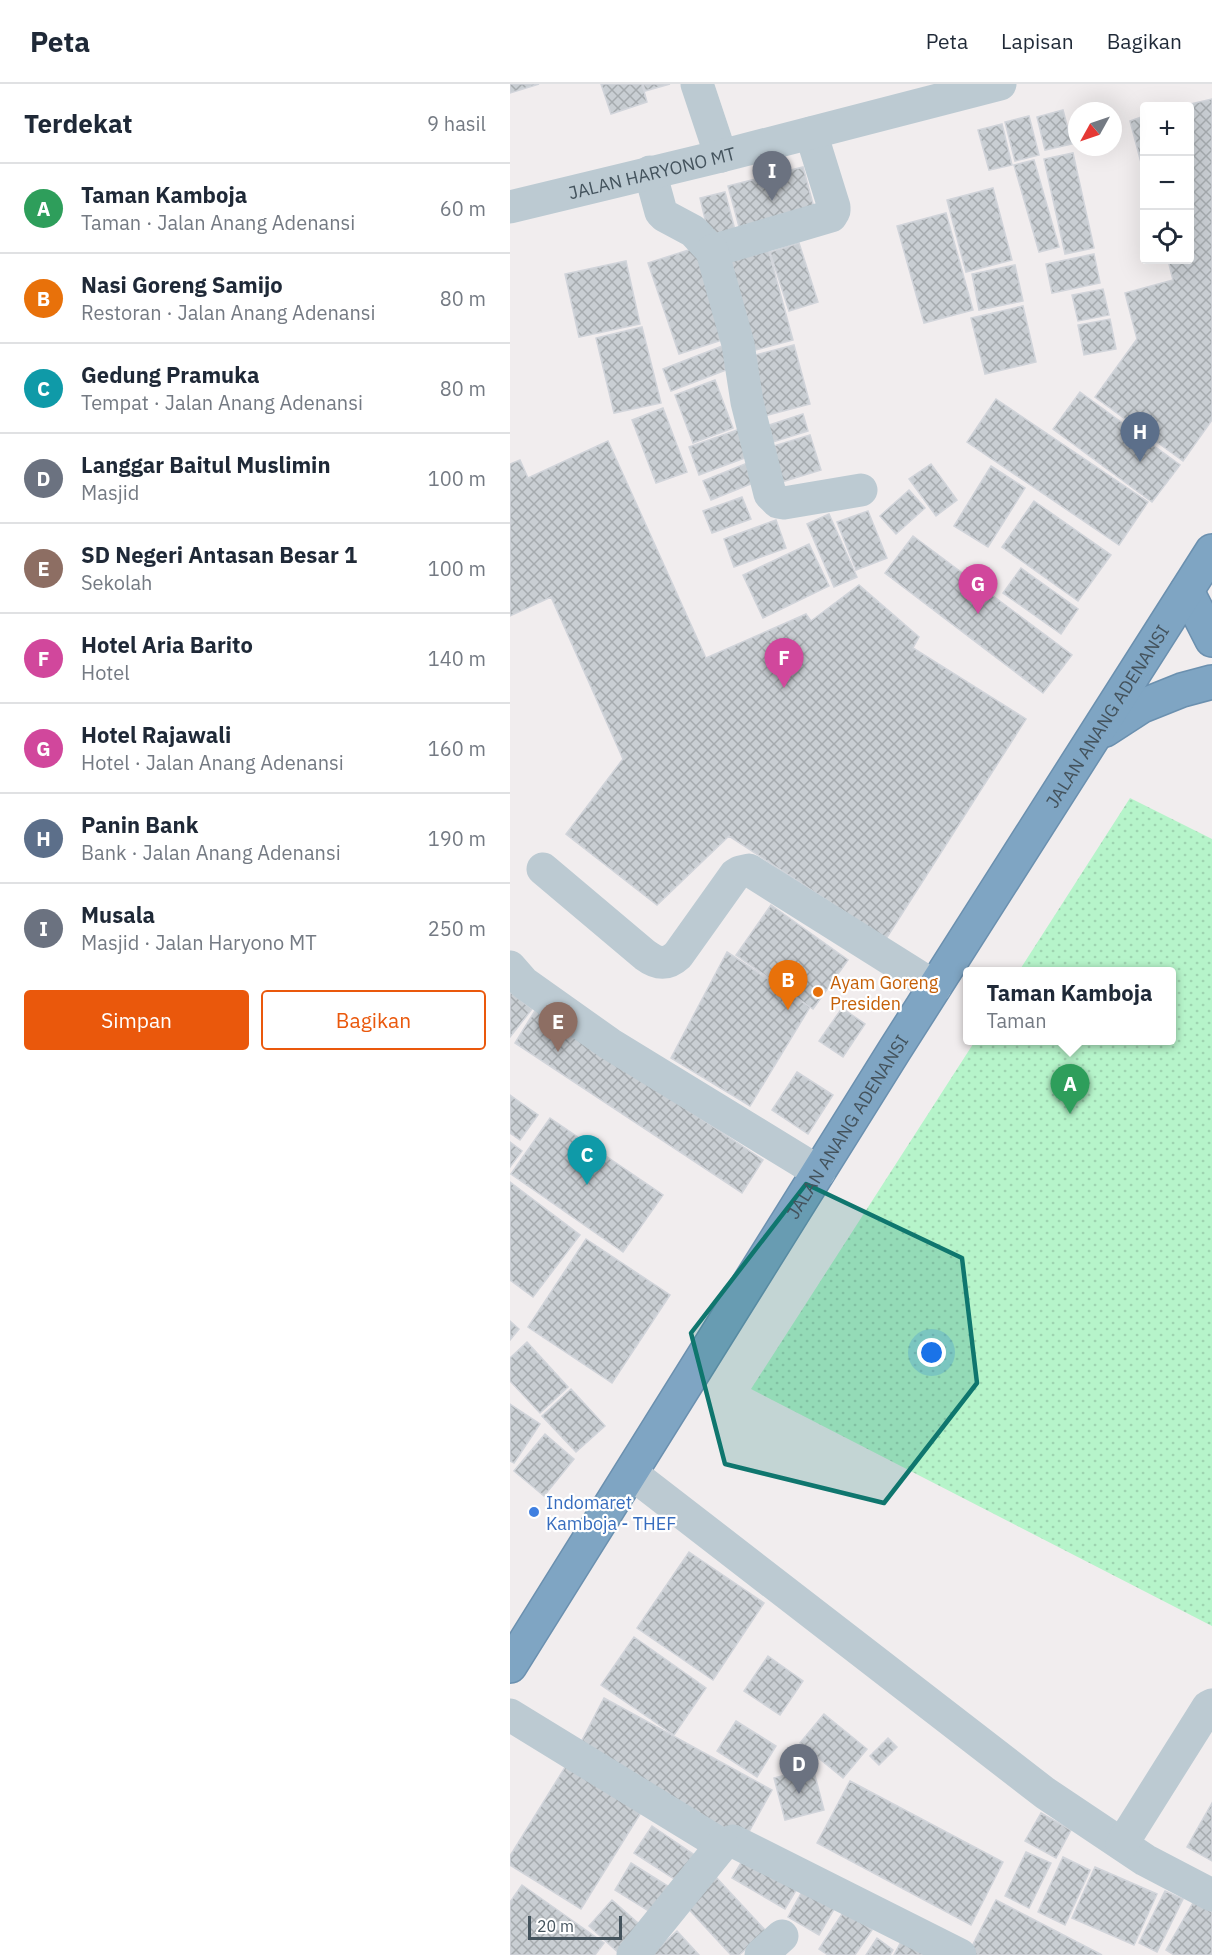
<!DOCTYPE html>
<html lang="id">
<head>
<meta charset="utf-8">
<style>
	body { margin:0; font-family:"IBM Plex Sans",sans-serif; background:#f2f2f3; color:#1f2937 }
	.controls { position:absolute; right:18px; top:18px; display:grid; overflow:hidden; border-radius:6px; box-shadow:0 6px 24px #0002 }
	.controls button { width:54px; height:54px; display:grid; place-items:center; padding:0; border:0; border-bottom:2px solid #e0e1e3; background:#fff; color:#1f2937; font:30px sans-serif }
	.compass { position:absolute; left:558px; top:18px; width:54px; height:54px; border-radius:50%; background:#fff; box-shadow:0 6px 24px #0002; rotate:230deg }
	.scale { position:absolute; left:18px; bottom:15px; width:94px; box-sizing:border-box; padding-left:6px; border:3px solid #44535d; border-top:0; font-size:16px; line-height:21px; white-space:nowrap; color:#44535d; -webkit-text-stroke:4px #fff; paint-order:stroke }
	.you { position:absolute; left:422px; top:1269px; width:21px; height:21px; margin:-15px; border:4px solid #fff; border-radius:50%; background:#1a73e8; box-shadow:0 0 0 9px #1a73e833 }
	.badge { display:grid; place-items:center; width:39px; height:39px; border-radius:50%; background:#ea580c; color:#fff; font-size:20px; font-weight:700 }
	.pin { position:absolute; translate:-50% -50px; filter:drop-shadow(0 2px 3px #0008) }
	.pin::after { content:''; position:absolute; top:32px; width:21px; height:18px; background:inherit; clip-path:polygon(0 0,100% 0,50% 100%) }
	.popup { position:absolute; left:453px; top:883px; width:213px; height:78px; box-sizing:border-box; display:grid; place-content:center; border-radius:6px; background:#fff; filter:drop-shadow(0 2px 4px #0005); font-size:20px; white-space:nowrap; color:#747a83 }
	.popup b { font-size:22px; color:#1f2937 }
	.popup::after { content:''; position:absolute; left:50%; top:100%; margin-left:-12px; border:12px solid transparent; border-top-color:#fff }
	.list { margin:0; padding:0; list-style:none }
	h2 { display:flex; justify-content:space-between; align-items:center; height:78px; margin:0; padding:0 24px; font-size:26px }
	h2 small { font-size:20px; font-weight:400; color:#747a83 }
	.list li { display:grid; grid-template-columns:39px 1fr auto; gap:18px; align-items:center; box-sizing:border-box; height:90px; padding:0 24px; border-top:2px solid #e0e1e3 }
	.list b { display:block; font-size:22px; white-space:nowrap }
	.list p { margin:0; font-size:20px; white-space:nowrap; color:#747a83 }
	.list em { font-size:20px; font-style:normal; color:#747a83 }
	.actions { display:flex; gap:12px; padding:18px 24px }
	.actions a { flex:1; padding:14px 0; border:2px solid #ea580c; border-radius:6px; text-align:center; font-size:21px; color:#ea580c }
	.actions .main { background:#ea580c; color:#fff }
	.icon { flex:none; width:33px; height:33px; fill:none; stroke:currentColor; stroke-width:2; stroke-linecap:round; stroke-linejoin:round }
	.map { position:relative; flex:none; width:702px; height:1871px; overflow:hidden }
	header { display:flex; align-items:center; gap:36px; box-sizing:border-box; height:84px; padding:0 30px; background:#fff; border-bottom:2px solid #e0e1e3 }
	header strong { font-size:28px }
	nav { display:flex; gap:33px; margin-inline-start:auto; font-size:21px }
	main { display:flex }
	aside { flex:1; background:#fff }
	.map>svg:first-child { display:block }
</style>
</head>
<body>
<header>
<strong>Peta</strong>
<nav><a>Peta</a><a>Lapisan</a><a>Bagikan</a></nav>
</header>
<main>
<aside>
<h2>Terdekat<small>9 hasil</small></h2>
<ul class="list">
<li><span class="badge" style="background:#2e9e5b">A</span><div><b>Taman Kamboja</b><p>Taman · Jalan Anang Adenansi</p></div><em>60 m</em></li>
<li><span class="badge" style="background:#e8710a">B</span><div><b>Nasi Goreng Samijo</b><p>Restoran · Jalan Anang Adenansi</p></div><em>80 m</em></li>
<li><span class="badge" style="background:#0f9aa8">C</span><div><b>Gedung Pramuka</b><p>Tempat · Jalan Anang Adenansi</p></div><em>80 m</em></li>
<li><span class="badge" style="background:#6b7280">D</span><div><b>Langgar Baitul Muslimin</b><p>Masjid</p></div><em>100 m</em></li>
<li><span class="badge" style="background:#8d6e63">E</span><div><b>SD Negeri Antasan Besar 1</b><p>Sekolah</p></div><em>100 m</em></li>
<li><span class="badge" style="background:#d1479c">F</span><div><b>Hotel Aria Barito</b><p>Hotel</p></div><em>140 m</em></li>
<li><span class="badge" style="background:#d1479c">G</span><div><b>Hotel Rajawali</b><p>Hotel · Jalan Anang Adenansi</p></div><em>160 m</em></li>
<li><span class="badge" style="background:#5c6f8a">H</span><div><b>Panin Bank</b><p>Bank · Jalan Anang Adenansi</p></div><em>190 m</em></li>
<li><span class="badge" style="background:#6b7280">I</span><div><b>Musala</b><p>Masjid · Jalan Haryono MT</p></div><em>250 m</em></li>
</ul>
<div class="actions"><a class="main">Simpan</a><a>Bagikan</a></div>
</aside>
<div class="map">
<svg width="702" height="1871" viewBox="0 0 702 1871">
	<defs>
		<pattern id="park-dots" width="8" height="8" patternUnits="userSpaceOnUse" patternTransform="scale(1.5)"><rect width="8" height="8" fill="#b6f4ca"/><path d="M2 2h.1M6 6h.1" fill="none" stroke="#9ed3b0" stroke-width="1.8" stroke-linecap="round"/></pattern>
		<pattern id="building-cross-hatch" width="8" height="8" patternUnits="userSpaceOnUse" patternTransform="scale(1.5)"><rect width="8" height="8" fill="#c9ced3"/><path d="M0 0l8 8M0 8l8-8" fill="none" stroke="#a5aaae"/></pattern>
	</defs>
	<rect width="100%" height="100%" fill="#f1edee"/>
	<path fill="url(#park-dots)" d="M620 714 702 755V1542L241 1305 465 957 662 956V888L509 887Z"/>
	<path fill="url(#building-cross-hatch)" stroke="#d1d4da" stroke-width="1.5" d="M0 0H29L0 9Z
		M91 0H132L137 18 101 30Z
		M133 0H160L135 7Z
		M702 15V336L673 377 585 313 627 255 615 209 663 196 658 176H680V22H672Z
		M553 26 562 60 535 66 527 33Z
		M519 32 529 71 505 77 495 38Z
		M634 32V90L620 37Z
		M492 40 502 81 479 86 468 46Z
		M563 69 584 164 555 170 534 75Z
		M524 76 549 163 529 168 504 81Z
		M293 83 306 131 231 150 218 102Z
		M483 104 502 176 456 188 437 116Z
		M215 108 225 146 199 152 190 114Z
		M436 129 463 226 414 239 387 142Z
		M289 159 308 218 279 227 260 168Z
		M257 161 283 256 238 268 212 172Z
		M191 162 221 253 169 270 138 179Z
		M584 170 590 199 542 209 536 180Z
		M116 177 130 240 69 253 55 190Z
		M505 181 513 217 469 226 462 190Z
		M593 205 599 231 568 237 562 211Z
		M513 222 526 278 475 290 461 234Z
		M600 235 606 265 574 271 568 241Z
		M132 243 151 319 104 329 86 254Z
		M220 259 229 281 161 307 153 285Z
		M284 261 300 320 254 332 238 273Z
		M205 296 223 344 183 359 165 311Z
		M570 308 670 381 642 418 543 345Z
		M486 315 638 418 609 461 457 358Z
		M153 324 177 388 146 399 122 336Z
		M293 330 298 347 256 360 250 344Z
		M230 345 240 372 189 391 179 363Z
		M300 351 311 386 265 400 254 365Z
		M98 357 196 574 296 530 301 537 349 501 409 553 403 564 516 635 376 855 219 752 147 821 56 750 113 675 41 513 0 532V380L10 376 18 394Z
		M240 378 248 397 201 416 193 397Z
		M421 380 447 416 426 432 399 395Z
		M481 382 515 404 478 463 444 442Z
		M399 406 415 424 386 450 370 432Z
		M232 413 241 435 202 449 193 427Z
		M524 417 601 471 568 517 492 463Z
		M358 427 377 474 346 486 327 438Z
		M319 430 347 493 324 503 297 440Z
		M266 436 276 464 224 483 214 455Z
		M403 452 562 571 533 609 375 489Z
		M299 460 319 502 253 534 233 491Z
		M511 484 568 525 551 550 493 509Z
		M261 821 338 876 303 925 226 871Z
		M217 868 300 923 240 1022 161 974Z
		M0 908 22 925 0 953Z
		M332 924 355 940 333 973 309 957Z
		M26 925 253 1076 232 1109 5 959Z
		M287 988 323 1011 298 1050 262 1026Z
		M0 1011 28 1031 10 1056 0 1049Z
		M40 1034 153 1111 113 1168 1 1090Z
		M0 1058 12 1067 0 1083Z
		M0 1098 70 1151 23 1213 0 1196Z
		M76 1155 160 1211 102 1299 18 1243Z
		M0 1237 9 1245 0 1256Z
		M17 1258 58 1303 30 1329 0 1297V1274Z
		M61 1305 95 1342 66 1368 32 1332Z
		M0 1320 30 1340 4 1379 0 1377Z
		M35 1350 64 1375 34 1412 4 1387Z
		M179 1468 254 1519 203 1596 127 1544Z
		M124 1553 196 1604 164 1651 91 1601Z
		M258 1572 293 1597 270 1631 234 1607Z
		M94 1614 262 1706 235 1755 68 1664Z
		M314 1630 357 1665 333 1694 290 1659Z
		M226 1637 266 1662 247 1693 207 1667Z
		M378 1654 387 1663 369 1681 360 1672Z
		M57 1680 132 1727 71 1825 0 1781V1772Z
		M303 1684 314 1726 275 1736 264 1694Z
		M340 1697 493 1778 461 1841 307 1759Z
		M702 1719V1777L677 1763Z
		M531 1729 561 1746 546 1774 515 1757Z
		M142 1742 192 1776 175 1802 124 1769Z
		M238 1767 291 1798 275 1825 222 1794Z
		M516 1768 541 1779 519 1824 495 1812Z
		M553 1773 580 1786 555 1841 528 1828Z
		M121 1779 161 1804 145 1831 105 1806Z
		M585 1783 647 1810 624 1861 562 1834Z
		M204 1791 256 1847 229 1871H221L173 1819Z
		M12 1801 94 1859 85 1871H0V1818Z
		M295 1802 327 1820 309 1851 278 1833Z
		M655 1807 673 1815 647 1868 629 1859Z
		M102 1816 136 1846 111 1871 79 1842Z
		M486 1816 592 1871H465L459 1868Z
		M684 1817 702 1828V1871H664L656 1866Z
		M334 1827 362 1846 345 1871H318L309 1865Z
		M167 1847 189 1871H141Z
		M394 1852 424 1871H384Z
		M367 1854 383 1866 380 1871H356Z"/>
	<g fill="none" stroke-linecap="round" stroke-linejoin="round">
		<g stroke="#6b90af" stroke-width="36">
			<g id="highway">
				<path d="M677 507 702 556"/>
				<path d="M595 646 632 622 672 606 702 598"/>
				<path id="s2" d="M0 1582 384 967 702 467"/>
			</g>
		</g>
		<g stroke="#bccad2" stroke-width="33">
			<path d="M187 0 211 72"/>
			<path d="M140 88 151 128 155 132 183 147 202 167 321 132 324 127V123L301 49"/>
			<path id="s1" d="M0 123 211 72 490 0"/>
			<path d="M202 167 228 260 237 318 260 410 268 418 274 419 351 406"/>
			<path d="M33 785 135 871C147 880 156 882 168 871L225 791 230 788 239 786 425 903"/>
			<path d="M0 883 14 899 100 960 309 1088"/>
			<path d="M121 1389 535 1709 635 1776 702 1811"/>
			<path d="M0 1631 212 1761 223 1757 450 1871"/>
			<path d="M612 1760 698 1623 702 1621"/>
			<path d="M123 1871 212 1761"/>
			<path d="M251 1871 272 1852"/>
		</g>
		<use href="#highway" stroke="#7fa5c3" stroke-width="33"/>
	</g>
	<path fill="#0f766e" fill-opacity="0.2" stroke="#0f766e" stroke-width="4.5" stroke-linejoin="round" d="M296 1100 452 1174 467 1299 374 1419 215 1380 181 1249Z"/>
	<circle fill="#e8710a" stroke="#fff" stroke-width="2" cx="308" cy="908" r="6"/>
	<circle fill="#3f7fe0" stroke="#fff" stroke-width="2" cx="24" cy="1428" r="6"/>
	<g text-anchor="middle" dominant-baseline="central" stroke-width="4.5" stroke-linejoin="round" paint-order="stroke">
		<g font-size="18" fill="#44535d" stroke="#fff">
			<text stroke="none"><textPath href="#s1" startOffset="146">JALAN HARYONO MT</textPath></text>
			<text stroke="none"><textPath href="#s2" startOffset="1122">JALAN ANANG ADENANSI</textPath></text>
			<text stroke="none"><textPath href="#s2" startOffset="636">JALAN ANANG ADENANSI</textPath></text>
		</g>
		<g font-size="18" fill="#c56008" stroke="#fff" text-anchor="start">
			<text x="320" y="898">Ayam Goreng<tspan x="320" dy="21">Presiden</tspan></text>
		</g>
		<g font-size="18" fill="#366cbe" stroke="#fff" text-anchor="start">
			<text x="36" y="1418">Indomaret<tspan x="36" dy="21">Kamboja - THEF</tspan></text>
		</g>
	</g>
</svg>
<div class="controls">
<button>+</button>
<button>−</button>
<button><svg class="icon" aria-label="locate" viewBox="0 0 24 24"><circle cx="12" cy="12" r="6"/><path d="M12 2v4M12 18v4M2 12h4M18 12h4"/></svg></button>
</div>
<svg class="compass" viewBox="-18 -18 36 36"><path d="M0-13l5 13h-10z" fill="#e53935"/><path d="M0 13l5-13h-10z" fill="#747a83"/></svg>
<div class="scale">20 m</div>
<div class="you"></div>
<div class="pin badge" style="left:560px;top:1030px;background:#2e9e5b">A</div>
<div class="popup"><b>Taman Kamboja</b>Taman</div>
<div class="pin badge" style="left:278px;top:926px;background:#e8710a">B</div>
<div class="pin badge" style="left:77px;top:1101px;background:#0f9aa8">C</div>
<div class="pin badge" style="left:289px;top:1710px;background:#6b7280">D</div>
<div class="pin badge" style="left:48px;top:968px;background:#8d6e63">E</div>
<div class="pin badge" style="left:274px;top:604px;background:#d1479c">F</div>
<div class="pin badge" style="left:468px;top:530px;background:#d1479c">G</div>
<div class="pin badge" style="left:630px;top:378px;background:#5c6f8a">H</div>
<div class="pin badge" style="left:262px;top:117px;background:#6b7280">I</div>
</div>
</main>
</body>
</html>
